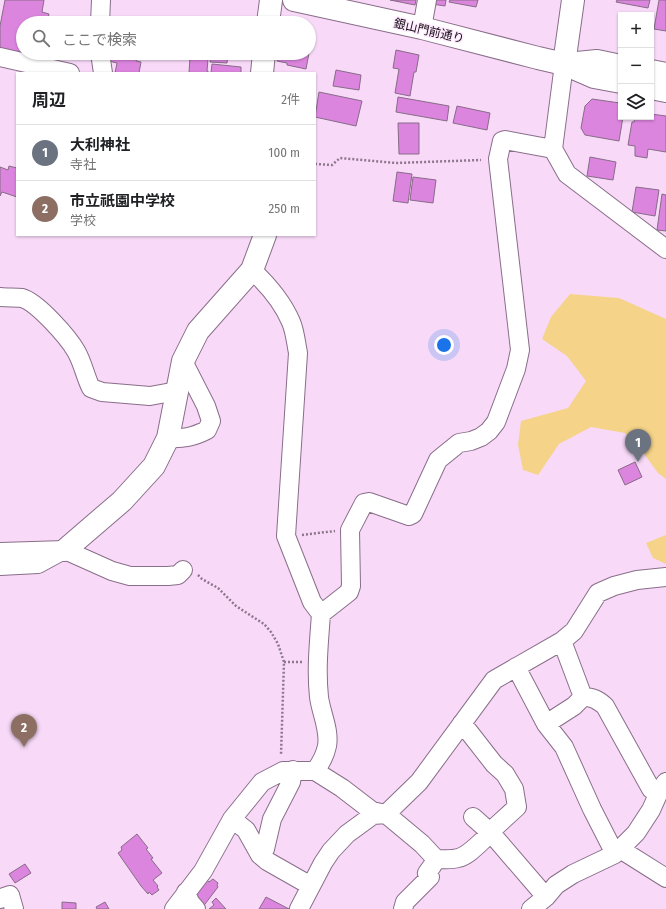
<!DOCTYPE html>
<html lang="ja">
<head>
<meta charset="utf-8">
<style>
	body { margin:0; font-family:"Fira Sans Condensed","Noto Sans JP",sans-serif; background:#f2f2f2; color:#202124 }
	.controls { position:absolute; right:12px; top:12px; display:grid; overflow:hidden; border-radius:0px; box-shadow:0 1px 3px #0004 }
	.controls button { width:36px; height:36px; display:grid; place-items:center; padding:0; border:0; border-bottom:1px solid #e0e0e0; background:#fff; color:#202124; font:20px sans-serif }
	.you { position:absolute; left:444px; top:345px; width:14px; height:14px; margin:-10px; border:3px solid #fff; border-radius:50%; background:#1a73e8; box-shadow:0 0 0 6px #1a73e833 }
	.badge { display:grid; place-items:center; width:26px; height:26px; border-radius:50%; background:#238234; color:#fff; font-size:13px; font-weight:700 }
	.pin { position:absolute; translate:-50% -33px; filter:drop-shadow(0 1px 2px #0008) }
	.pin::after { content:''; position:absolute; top:21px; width:14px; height:12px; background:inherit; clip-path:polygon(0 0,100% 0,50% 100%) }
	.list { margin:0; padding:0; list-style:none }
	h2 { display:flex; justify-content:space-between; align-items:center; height:52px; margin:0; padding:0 16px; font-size:17px }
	h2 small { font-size:13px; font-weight:400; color:#757577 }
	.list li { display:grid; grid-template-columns:26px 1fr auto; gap:12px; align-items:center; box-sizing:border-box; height:56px; padding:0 16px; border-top:1px solid #e0e0e0 }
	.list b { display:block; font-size:15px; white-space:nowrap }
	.list p { margin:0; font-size:13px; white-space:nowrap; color:#757577 }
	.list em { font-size:13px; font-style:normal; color:#757577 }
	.icon { flex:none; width:22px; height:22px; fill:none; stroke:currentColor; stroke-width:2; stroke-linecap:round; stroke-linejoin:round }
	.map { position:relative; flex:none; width:666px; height:909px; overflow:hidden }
	.search { position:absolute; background:#fff; box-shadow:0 1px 3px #0004; left:16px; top:16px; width:300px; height:44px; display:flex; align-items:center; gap:10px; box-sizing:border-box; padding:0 14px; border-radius:22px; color:#757577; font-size:15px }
	.panel { position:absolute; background:#fff; box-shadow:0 1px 3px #0004; left:16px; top:72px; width:300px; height:164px; border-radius:0px }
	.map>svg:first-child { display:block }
</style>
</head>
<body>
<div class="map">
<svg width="666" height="909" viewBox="0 0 666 909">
	<rect width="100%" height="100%" fill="#f8daf8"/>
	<path fill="#f5d389" d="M570 294 619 298 666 319V479L658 473 639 447 625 433 591 427 559 444 538 475 523 470 518 445 521 421 568 408 586 381 567 356 542 339 551 317Z
		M666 535V564L653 558 646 543Z"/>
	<path fill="#dc85df" stroke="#866c86" d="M5 0H44L42 12 49 14 47 23H23V53H41L40 61 0 54V26Z
		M390 0H416L415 5Z
		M433 0H446L445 6 432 4Z
		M450 0H478L476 7 449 2Z
		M617 0H650L648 8 616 2Z
		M659 0H666V31L654 29Z
		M162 21 176 22V23H162Z
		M396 50 419 55 416 72H414L410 96 395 93 399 69 393 68Z
		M112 53H143L142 59 137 58 136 61 141 62 139 73H115L117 63 109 61 110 56H112Z
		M211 53H228L227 63 210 62Z
		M279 53H309L306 69 287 65V63L277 61Z
		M190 58 208 59 207 71H208V73H189Z
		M212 64 241 67V73H211Z
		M336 70 361 75 359 90 333 86Z
		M319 92 362 101 356 126 315 117Z
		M398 97 449 106 447 121 396 112Z
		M592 99 620 103 621 117H623L619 141 585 135 581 128 585 106Z
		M457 106 490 113 487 130 453 123Z
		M651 114 666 116V152L648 149 647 158 635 156V146L628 145 632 122H634L635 117H651Z
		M398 123H419V154H399Z
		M590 157 616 162 613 180 587 176Z
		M9 166 17 168V197L2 192 0 196V167L8 170Z
		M397 172 412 174 408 203 393 201Z
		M413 177 436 180 433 203 410 200Z
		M636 187 659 190 655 216 632 212Z
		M662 194 666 195V231L657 230Z
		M635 462 642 477 625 485 618 470Z
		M137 834 148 848 146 849 153 858 151 859 162 873 153 880 158 886 157 887 159 890 152 895 149 892 148 894 141 886 118 853 122 850 121 847Z
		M25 864 31 873 15 883 9 874Z
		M206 879 209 882 213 879 218 883 217 885 218 887 202 908 192 893Z
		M266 897 289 909H259Z
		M216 898 226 909H209L214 905 212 902Z
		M62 902 76 903V909H62Z
		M105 902 109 909H97L96 907Z"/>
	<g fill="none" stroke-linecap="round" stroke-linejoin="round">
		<g stroke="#896e89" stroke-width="20">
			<path id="street" d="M100 23 101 0
				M422 28 427 0
				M100 53 103 73
				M0 57 70 73
				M564 64 553 149 567 174 666 249
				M252 270C267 284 283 303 291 322 295 331 296 343 298 353L286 536 312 602 321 614C319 642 316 669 319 697 321 713 330 730 327 746 325 756 321 763 315 771
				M0 297C7 298 15 297 22 298 37 302 68 337 76 351 83 363 85 376 91 388L102 392 150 396 177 391
				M168 438C183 439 193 437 207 430L211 421 206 406 183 361
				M0 552 65 550 112 571 130 576H168L178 575 183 570
				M0 566 38 564 60 552
				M321 614 349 592 351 586 350 530 364 503 369 502 409 516 413 514 438 460 459 443 471 441 481 437 489 431 496 422 516 369 520 350 498 159 502 141 505 140 553 149
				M516 667 546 724 564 747 592 809 615 854
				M583 697C593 697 598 700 605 706L651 789 660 790
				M546 724 574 706 583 697 562 641
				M473 817 491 833 546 897
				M232 819 246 830 260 855 267 861 311 886
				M620 849 666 878
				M260 855 265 849 272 819 291 782 293 770
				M186 892 190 902 196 909
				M0 899 4 897 10 895 14 909
				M174 909 203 871 232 819 262 782 283 771H315L342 788 372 811 386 814 419 782 494 680 562 641 574 631 598 593 614 586 637 580 666 577
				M299 909 323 863 331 851 347 834 373 815 386 814 422 844 436 859C443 859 451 860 458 858 469 856 482 840 491 833L493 829 517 807 514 789 505 774 494 764 462 723
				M403 909 405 902 430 877 427 873 432 866 436 859
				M531 909 546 897 556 885 573 874 615 854 636 833 651 810 660 790 666 782"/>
		</g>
		<g stroke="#896e89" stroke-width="24">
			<path id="secondary" d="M294 0 422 28 538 58 564 64 594 77 621 82
				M268 23 271 0
				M564 64 573 0
				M567 64 597 61 621 66
				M651 71 666 74
				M262 73 264 53
				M651 88 666 91
				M65 550 122 501 154 466 168 438 183 361 198 331 252 270 265 235"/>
		</g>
		<path stroke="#8c778c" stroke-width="2.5" stroke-dasharray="2 2" stroke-linecap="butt" d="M315 164 332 165 340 158 396 163 481 160
			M302 535 335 531
			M198 575 202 579 218 588 236 606 264 624 271 632 278 644 284 662 281 755
			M284 662H302"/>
		<use href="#street" stroke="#fff" stroke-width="18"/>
		<use href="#secondary" stroke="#fff" stroke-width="22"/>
	</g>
	<g text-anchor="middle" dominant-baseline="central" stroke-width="3" stroke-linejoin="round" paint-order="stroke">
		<g font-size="12" fill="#150b15" stroke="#feecfe">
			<text transform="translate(429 31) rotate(13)">銀山門前通り</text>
		</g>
	</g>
</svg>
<div class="controls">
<button>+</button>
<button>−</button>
<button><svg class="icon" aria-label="layers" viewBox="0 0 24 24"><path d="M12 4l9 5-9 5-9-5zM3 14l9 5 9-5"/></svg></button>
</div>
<div class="you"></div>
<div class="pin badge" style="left:638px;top:462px;background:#6b7280">1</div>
<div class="pin badge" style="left:24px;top:747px;background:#8d6e63">2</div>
<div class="search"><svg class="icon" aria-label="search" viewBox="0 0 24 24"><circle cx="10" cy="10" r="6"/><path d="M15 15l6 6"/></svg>ここで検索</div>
<section class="panel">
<h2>周辺<small>2件</small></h2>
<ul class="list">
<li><span class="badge" style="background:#6b7280">1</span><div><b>大利神社</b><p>寺社</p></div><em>100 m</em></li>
<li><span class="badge" style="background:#8d6e63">2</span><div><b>市立祇園中学校</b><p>学校</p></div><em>250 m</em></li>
</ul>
</section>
</div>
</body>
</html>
